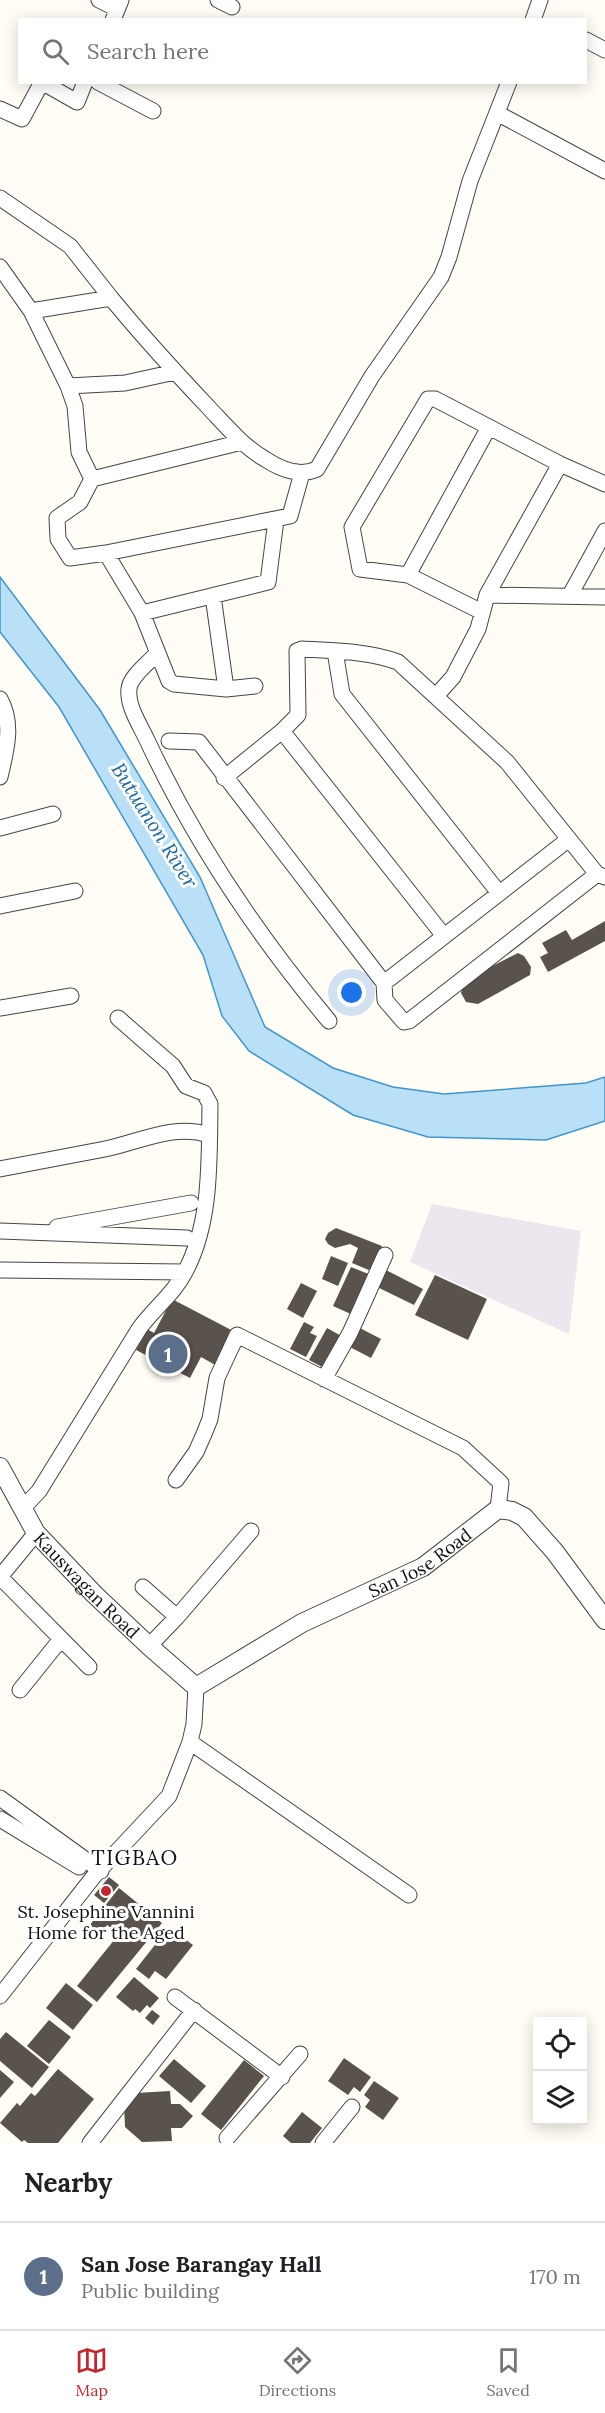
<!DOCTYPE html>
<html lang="en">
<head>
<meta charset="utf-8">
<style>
	body { margin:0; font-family:Lora,serif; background:#f6f6f6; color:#202124 }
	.controls { position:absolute; right:18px; bottom:18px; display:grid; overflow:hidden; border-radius:0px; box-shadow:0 3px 15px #0003 }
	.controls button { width:54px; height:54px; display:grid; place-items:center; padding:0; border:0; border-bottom:2px solid #e0e0e0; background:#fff; color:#202124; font:30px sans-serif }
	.you { position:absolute; left:352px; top:993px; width:21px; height:21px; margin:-15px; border:4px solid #fff; border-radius:50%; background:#1a73e8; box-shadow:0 0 0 9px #1a73e833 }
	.badge { display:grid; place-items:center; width:39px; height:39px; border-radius:50%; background:#c4262e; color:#fff; font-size:20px; font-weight:700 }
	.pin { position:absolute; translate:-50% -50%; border:3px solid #fff; box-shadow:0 2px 6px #0006 }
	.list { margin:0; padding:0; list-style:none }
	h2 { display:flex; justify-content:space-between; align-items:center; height:78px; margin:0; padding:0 24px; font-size:26px }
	h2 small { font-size:20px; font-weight:400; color:#757577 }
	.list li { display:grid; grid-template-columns:39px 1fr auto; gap:18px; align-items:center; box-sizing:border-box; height:108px; padding:0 24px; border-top:2px solid #e0e0e0 }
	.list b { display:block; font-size:22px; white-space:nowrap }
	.list p { margin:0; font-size:20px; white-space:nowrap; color:#757577 }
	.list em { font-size:20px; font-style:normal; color:#757577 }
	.icon { flex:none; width:33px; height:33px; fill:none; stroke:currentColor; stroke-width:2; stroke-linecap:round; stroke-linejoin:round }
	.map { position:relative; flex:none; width:605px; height:2143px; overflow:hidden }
	.search { position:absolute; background:#fff; box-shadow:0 3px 15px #0003; left:18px; right:18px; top:18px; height:66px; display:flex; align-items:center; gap:15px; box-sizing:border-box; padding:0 21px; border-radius:0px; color:#757577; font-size:22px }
	.sheet { height:186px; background:#fff }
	nav { display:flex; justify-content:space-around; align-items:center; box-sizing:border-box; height:84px; border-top:2px solid #e0e0e0; background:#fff; font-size:16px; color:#757577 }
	nav a { display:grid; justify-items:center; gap:3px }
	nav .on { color:#c4262e }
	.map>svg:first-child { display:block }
</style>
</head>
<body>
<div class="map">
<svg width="605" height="2143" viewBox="0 0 605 2143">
	<rect width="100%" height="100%" fill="#fffdf5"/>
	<path fill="#eee6ef" d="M432 1204 581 1231 569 1334 410 1262Z"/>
	<path fill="#b9e0f7" stroke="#3f96cf" stroke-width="1.5" d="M0 577 100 710 200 877 265 1027 333 1068 393 1087 444 1094 586 1083 605 1077V1121L546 1140 428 1137 353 1115 249 1051 222 1016 203 955 59 707 0 632Z"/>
	<path fill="#5a524d" d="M605 921V941L548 972 540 957 548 953 542 943 566 930 572 940Z
		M518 953 524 956 531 967 530 975 478 1004 466 1002 461 993 465 980Z
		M336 1228 382 1246 371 1271 352 1263 358 1248 350 1244 335 1248 328 1244 325 1239 328 1233Z
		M331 1256 348 1263 338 1286 322 1279Z
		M351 1267 371 1275 353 1315 333 1306Z
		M384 1269 423 1289 414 1305 375 1286Z
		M435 1275 487 1299 468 1340 415 1315Z
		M301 1283 317 1291 303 1318 287 1309Z
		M172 1299 235 1332 217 1366 201 1357 190 1378 136 1350 147 1329 154 1333Z
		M304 1322 314 1327 310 1333 317 1336 306 1357 290 1349Z
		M356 1326 381 1339 371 1358 346 1345Z
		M327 1328 343 1337 326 1369 309 1360Z
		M109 1877 119 1885 104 1903 94 1895Z
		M119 1888 162 1923 97 2002 77 1986 119 1934 107 1925 96 1939 85 1931Z
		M169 1927 193 1945 166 1979 155 1971 149 1979 136 1969Z
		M134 1977 159 1998 150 2008 147 2005 140 2013 135 2009 133 2011 116 1997Z
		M66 1983 93 2005 73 2030 46 2008Z
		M152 2010 160 2016 153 2025 145 2018Z
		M49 2020 71 2037 49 2064 27 2046Z
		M6 2032 49 2067 32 2088 0 2061V2039Z
		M344 2058 371 2077 360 2092 354 2087 348 2095 328 2081Z
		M174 2059 206 2086 191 2103 159 2076Z
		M244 2060 264 2076 221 2130 201 2114Z
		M58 2069 94 2099 58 2143H28L24 2140 22 2142 0 2123 17 2103 20 2106 31 2093 35 2096Z
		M0 2070 14 2082 0 2098Z
		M374 2081 399 2098 383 2120 365 2107 370 2100 364 2095Z
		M170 2091 171 2104H180L193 2116 182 2128H171L172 2141 142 2142 125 2127 124 2105 136 2093Z
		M302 2112 322 2128 310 2143H291L283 2136Z"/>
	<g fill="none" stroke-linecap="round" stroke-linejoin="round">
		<g stroke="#444" stroke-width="17">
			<path id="minor" d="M99 0 117 9
				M218 0 232 7
				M113 20 121 0
				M533 20 540 0
				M586 40 605 50
				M42 82 77 102 85 82
				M98 82 153 111
				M0 109 22 119 42 82
				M497 113 605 171
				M0 198 70 246 111 298
				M0 267 31 311 68 386 75 406 79 452 92 479
				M31 311 111 298C143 337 176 373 210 409 227 427 244 447 265 459 280 469 300 477 317 469L372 376 441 277 449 257 470 181 509 82
				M68 386 125 383 175 372
				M242 442 92 479 80 502 57 518 58 539 70 558 106 553 290 516 302 473
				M106 553 142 613 169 681 174 684 226 689 255 686
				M408 575 489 427
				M487 595 605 597
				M570 595 605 531
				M213 596 226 689
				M482 612 408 575 360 569 352 527 428 399H435L560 464 605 484
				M142 613 268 582 276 520
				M335 651 342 694 499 893
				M157 653C149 663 130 676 129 689 127 706 140 725 147 740 194 841 258 936 329 1021
				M436 696 453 677 478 629 487 595 560 464
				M0 699C14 724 6 751 0 777
				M282 731 444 936
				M169 741 199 742 384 983 385 1000 404 1022 409 1021 597 874
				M224 778 282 731 298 715 297 651 302 649C334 651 368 651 398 662L507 762 597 874 605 877
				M0 828 53 814
				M0 906 75 891
				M384 983 569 839
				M0 1008 71 996
				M0 1169C35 1162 70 1156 105 1149 140 1142 174 1123 209 1135
				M57 1227 191 1203
				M0 1231 187 1238
				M0 1270 185 1272
				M324 1379 350 1333 385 1255
				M176 1480 196 1452 204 1434 210 1419 217 1378 237 1335 463 1448 501 1483 498 1509
				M22 1509 39 1491 139 1329C153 1309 174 1294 185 1272 212 1222 209 1159 210 1104L204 1093 186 1086 173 1066 118 1018
				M0 1577 89 1667
				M0 1577 36 1533
				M143 1587 177 1617
				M149 1646 177 1617 251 1531
				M20 1690 61 1639
				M190 1742 409 1895
				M0 1798 101 1871
				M0 1819 79 1867
				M0 1996 94 1876 169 1796 190 1742 194 1724 196 1687
				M175 1997 282 2077
				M227 2138 300 2054
				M90 2143 194 2010
				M323 2143 352 2107"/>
		</g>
		<g stroke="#444" stroke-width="20">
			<g id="tertiary">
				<path id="s1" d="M0 1467 36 1533 94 1594 149 1646 196 1687 302 1623 423 1567 498 1509 512 1511 524 1517 555 1552 605 1620"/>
			</g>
		</g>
		<use href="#minor" stroke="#fff" stroke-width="15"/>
		<use href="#tertiary" stroke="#fff" stroke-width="18"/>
	</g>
	<circle fill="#c4262e" stroke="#fff" stroke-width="2" cx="106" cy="1891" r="6"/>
	<g text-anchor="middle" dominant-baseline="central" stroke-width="6" stroke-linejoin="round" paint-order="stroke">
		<g font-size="18" fill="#111" stroke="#fff">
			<text stroke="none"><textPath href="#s1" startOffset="554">San Jose Road</textPath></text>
			<text stroke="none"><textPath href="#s1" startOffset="148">Kauswagan Road</textPath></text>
		</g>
		<g font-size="18" fill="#111" stroke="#fff">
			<text x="106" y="1911">St. Josephine Vannini<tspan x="106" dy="21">Home for the Aged</tspan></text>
		</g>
		<g font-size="20" font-style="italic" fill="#1768a6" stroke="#fff">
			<text transform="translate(155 825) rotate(58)">Butuanon River</text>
		</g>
		<g font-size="21" letter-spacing="1.5" fill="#111" stroke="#fff">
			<text x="135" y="1857">TIGBAO</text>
		</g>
	</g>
</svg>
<div class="controls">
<button><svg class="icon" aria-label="locate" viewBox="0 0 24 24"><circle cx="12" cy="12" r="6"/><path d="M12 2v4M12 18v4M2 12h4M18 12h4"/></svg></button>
<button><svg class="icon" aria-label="layers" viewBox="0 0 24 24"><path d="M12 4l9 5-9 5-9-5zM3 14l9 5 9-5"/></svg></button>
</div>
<div class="you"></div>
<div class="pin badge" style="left:168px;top:1354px;background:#5c6f8a">1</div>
<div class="search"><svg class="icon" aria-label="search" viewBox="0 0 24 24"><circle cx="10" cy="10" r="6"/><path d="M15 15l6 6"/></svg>Search here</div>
</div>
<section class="sheet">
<h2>Nearby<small></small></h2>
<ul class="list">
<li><span class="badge" style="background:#5c6f8a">1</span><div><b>San Jose Barangay Hall</b><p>Public building</p></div><em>170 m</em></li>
</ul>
</section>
<nav>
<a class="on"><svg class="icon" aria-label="map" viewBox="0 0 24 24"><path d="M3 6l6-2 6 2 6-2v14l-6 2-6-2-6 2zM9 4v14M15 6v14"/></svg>Map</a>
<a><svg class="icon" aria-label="directions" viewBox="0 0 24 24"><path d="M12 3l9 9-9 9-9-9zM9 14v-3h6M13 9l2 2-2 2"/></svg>Directions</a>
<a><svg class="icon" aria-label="saved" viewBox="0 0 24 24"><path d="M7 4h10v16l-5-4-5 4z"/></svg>Saved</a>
</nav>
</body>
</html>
